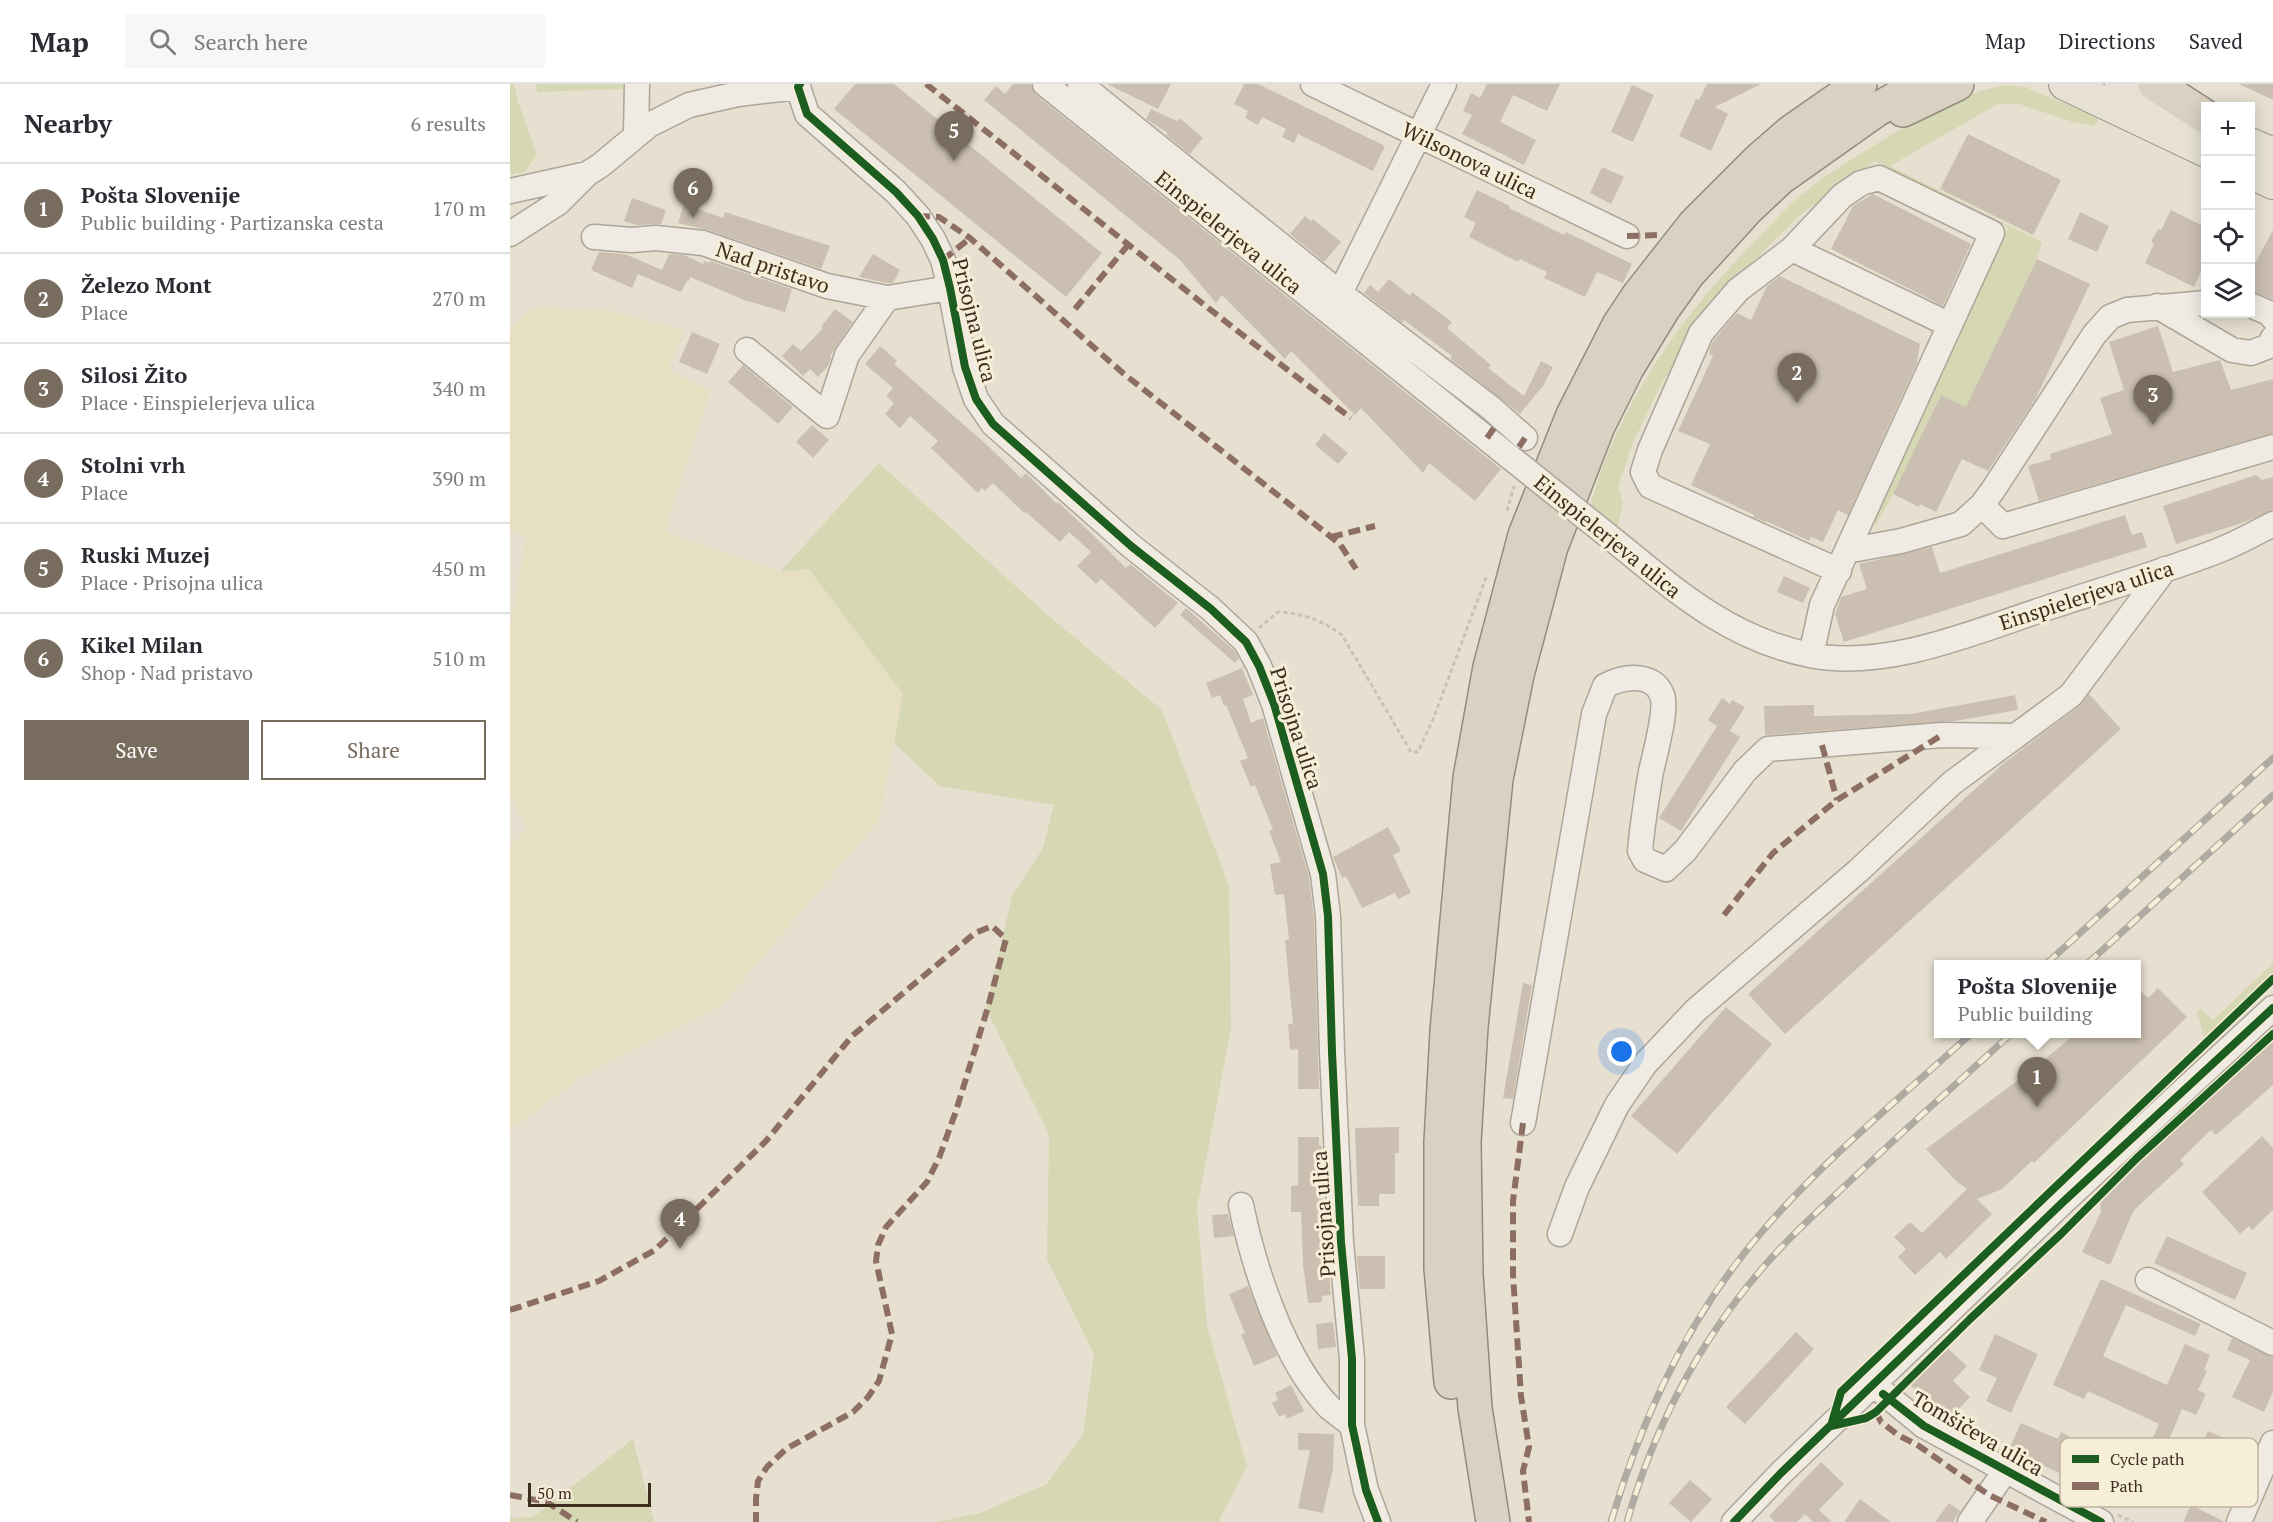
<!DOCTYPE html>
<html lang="en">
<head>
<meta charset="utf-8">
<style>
	body { margin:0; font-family:"PT Serif",serif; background:#f7f7f7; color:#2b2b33 }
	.controls { position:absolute; right:18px; top:18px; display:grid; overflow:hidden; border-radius:0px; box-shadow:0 3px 15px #0003 }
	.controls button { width:54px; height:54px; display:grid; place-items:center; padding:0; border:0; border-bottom:2px solid #e1e1e2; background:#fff; color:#2b2b33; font:30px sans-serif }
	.scale { position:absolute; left:18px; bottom:15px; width:123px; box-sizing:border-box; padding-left:6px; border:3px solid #3d2e20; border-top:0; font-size:16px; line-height:21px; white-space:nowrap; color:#3d2e20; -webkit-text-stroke:4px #f7eed8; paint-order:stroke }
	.you { position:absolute; left:1112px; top:968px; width:21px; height:21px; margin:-15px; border:4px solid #fff; border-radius:50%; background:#1a73e8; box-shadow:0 0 0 9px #1a73e833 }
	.badge { display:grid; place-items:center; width:39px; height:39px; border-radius:50%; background:#786c5e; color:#fff; font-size:20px; font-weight:700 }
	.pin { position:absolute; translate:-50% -50px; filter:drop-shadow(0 2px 3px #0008) }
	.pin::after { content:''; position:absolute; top:32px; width:21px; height:18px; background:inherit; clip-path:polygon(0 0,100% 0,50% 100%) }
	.popup { position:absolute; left:1424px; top:876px; width:207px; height:78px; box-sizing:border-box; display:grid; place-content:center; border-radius:0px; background:#fff; filter:drop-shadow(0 2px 4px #0005); font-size:20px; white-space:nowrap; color:#7c7c81 }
	.popup b { font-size:22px; color:#2b2b33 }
	.popup::after { content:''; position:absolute; left:50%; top:100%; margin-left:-12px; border:12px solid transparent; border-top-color:#fff }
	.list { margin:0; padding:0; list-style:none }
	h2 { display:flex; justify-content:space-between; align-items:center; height:78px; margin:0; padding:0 24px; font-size:26px }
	h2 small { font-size:20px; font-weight:400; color:#7c7c81 }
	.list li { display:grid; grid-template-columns:39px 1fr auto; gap:18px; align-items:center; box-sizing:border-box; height:90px; padding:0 24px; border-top:2px solid #e1e1e2 }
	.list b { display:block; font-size:22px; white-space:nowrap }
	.list p { margin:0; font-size:20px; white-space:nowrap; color:#7c7c81 }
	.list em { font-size:20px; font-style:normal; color:#7c7c81 }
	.actions { display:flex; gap:12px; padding:18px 24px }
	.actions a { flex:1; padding:14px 0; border:2px solid #786c5e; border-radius:0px; text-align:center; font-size:21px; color:#786c5e }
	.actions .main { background:#786c5e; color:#fff }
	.icon { flex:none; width:33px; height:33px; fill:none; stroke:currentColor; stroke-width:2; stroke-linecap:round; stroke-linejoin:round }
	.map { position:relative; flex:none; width:1763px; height:1438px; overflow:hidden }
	header { display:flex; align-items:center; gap:36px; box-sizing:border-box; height:84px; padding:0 30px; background:#fff; border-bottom:2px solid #e1e1e2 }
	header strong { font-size:28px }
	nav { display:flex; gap:33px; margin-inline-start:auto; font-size:21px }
	.search { width:420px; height:54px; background:#f7f7f7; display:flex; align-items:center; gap:15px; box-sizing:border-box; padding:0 21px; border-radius:0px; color:#7c7c81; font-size:22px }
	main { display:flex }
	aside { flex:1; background:#fff }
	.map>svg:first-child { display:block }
</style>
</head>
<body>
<header>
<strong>Map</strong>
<div class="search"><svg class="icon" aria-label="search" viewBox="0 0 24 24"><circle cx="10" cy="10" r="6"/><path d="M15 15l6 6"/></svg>Search here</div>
<nav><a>Map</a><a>Directions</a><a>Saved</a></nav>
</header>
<main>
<aside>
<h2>Nearby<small>6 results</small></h2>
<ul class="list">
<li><span class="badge">1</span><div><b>Pošta Slovenije</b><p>Public building · Partizanska cesta</p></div><em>170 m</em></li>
<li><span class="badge">2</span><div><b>Železo Mont</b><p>Place</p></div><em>270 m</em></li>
<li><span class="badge">3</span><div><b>Silosi Žito</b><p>Place · Einspielerjeva ulica</p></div><em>340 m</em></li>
<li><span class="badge">4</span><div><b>Stolni vrh</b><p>Place</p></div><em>390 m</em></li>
<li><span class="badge">5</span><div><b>Ruski Muzej</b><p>Place · Prisojna ulica</p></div><em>450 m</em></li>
<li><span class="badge">6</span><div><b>Kikel Milan</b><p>Shop · Nad pristavo</p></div><em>510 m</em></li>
</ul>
<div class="actions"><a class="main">Save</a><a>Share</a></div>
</aside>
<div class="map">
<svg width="1763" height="1438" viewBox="0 0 1763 1438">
	<rect width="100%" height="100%" fill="#e7e0d1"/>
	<path fill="#e6dfc2" d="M22 224 97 226 175 247 158 286 200 306 155 448 270 488 299 485 393 610 369 736 212 921 69 994 0 1047V762L18 744 0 713V541L16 454 0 447V246Z"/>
	<path fill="#d6d7b3" d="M0 0H4L8 18 27 71 15 88 0 90Z
		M26 0H113V5L27 8Z
		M1498 1 1515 3 1589 34 1584 42 1563 38 1509 20H1488L1380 82 1532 158 1527 175 1456 323 1431 311 1383 410 1366 441 1357 437 1498 143 1365 77 1289 132 1232 188 1190 237 1150 303 1122 361 1108 403 1113 419 1107 444 1080 423C1108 318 1179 221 1256 146 1267 134 1279 121 1291 111 1318 89 1349 71 1378 53 1413 32 1458 6 1498 1Z
		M369 379 540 533 652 626 719 802 721 944 687 1124 697 1242 737 1383 708 1438H427L470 1429 537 1400 573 1350 584 1270 537 1175 539 1050 476 925 502 812 533 764 544 721 430 702 384 659 393 610 299 485 270 488Z
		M1763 879V889L1694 953 1687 928 1691 925 1703 936Z
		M123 1355 144 1438H0V1434L23 1433Z"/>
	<path fill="#cbbfb2" d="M345 0H384L592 169 556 213 324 25Z
		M503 0H521L526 11 991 385 965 417 919 379 913 389 851 324 845 331 781 267 775 275 712 211 706 219 670 176 474 16 486 2 495 10Z
		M597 0H661L648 25Z
		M734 0H748L875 62 863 87 788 50 784 59 772 53 776 45 752 33 748 41 735 34 738 27 724 20Z
		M977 0H1050L1037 27 1003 11 990 38 1026 56 1014 81 952 50 962 31 953 27 961 9 970 14Z
		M1197 0H1251L1205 23 1218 30 1201 67 1169 52 1186 15 1189 16Z
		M1729 0H1763V16Z
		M1122 1 1144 11 1123 58 1101 48Z
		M641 25 667 37 670 34 693 54 680 70 656 51 658 49 636 35Z
		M1458 50 1551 96 1523 151 1430 105Z
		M1092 83 1114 93 1101 120 1080 109Z
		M967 106 1000 122 999 124 1054 151 1056 148 1122 180 1113 199 1087 188 1075 213 1034 194 1037 188 1010 175 1008 178 959 153 966 139 954 133Z
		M1363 110 1461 160 1433 222 1321 165 1343 122Z
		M122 114 156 126 151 140 126 141 114 137Z
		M174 120 213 134 215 128 320 162 311 185 198 146 168 139Z
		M1661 126 1695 143V179L1684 203 1635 179 1644 160 1641 158 1648 145 1651 146Z
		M1570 128 1599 142 1587 168 1558 155Z
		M795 132 801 137 803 135 831 158 814 178 780 150Z
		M1763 146V215L1740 207V189Z
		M89 168 115 170 152 186 159 170 174 171 193 180 194 177 199 179 200 177 282 205 275 228 234 216 180 193 179 197H177L171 208 128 190 122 204 81 186Z
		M363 170 390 186 383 199H377L349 193Z
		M1527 175 1580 200 1525 316 1478 387 1452 375 1426 428 1410 420 1409 423 1383 410 1431 311 1456 323Z
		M1270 192 1410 260 1407 279 1338 431 1328 426 1313 458 1301 453 1299 457 1256 437 1255 438 1243 433 1244 431 1181 401 1200 360 1168 347 1203 272 1199 270 1200 268 1199 267 1203 257 1227 229 1241 236 1257 202Z
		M879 195 900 212 902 208 942 238 937 244 981 281 978 284 1014 312 1031 277 1043 283 1032 304H1031L1010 330 940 275 942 272 894 236 892 239 854 209 860 201 868 208Z
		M325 225 343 238 320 272 321 274 318 282 308 293 300 285 293 292 272 272 283 260 291 267 313 244 311 243Z
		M1648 242 1663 288 1710 276 1721 306 1763 295V349L1529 417 1518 382 1541 375 1540 370 1602 350 1590 314 1614 306 1599 258Z
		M182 248 210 260 197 290 169 278Z
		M370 262 387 277 384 280 477 361 511 394 516 389 547 420 548 418 579 447 616 484 620 480 668 519 645 544 591 495 586 500 567 482 581 468 559 448 550 458 516 428 514 429 483 399 475 407 472 404 468 409 421 364 428 357 400 332 390 344 375 330 384 319 376 312 383 304 355 280Z
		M233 281 283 323 268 340 218 298Z
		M302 341 319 356 303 374 286 358Z
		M814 349 838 369 828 380 805 361Z
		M1746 391 1752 396 1763 393V426L1738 437 1666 460 1653 422Z
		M1615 431 1622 451 1632 448 1637 463 1334 558 1325 530 1331 513 1357 505 1349 480 1422 463 1430 489Z
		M1274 492 1300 504 1293 519 1267 508Z
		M676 524 725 567 729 575 725 579 670 531Z
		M732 584 743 611 733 615 741 639 753 634 799 793 804 834 809 1005H788V965L780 966 778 940H783L775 856H779L774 810 765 811 760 780 771 778 759 747 763 746 745 701 741 703 730 677 738 674 716 621 714 622 710 611 702 614 696 599Z
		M1579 610 1611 645 1275 950 1238 910 1494 679 1569 622Z
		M1505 611 1508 626 1445 637 1255 651 1254 622 1304 621V632L1401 630Z
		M1212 614 1220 620 1222 616 1235 623 1220 647 1230 653 1171 747 1149 734 1207 642 1198 636Z
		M878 743 891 767 883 771 901 809 888 815 885 809 852 824 836 792 832 794 823 773Z
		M1013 899 1022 901 1003 1015 993 1014Z
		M1626 902 1638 914 1648 904 1677 933 1524 1079 1522 1077 1492 1105 1467 1115 1482 1130 1436 1175 1430 1168 1405 1191 1388 1173 1396 1165 1384 1153 1400 1138 1412 1149 1457 1105 1446 1097 1416 1065 1528 981 1565 950H1626Z
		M1216 923 1262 960 1167 1070 1121 1032Z
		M1763 954V1001L1706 1051 1701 1046 1670 1076 1674 1080 1624 1126 1600 1181 1572 1168 1591 1128 1590 1115Z
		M889 1043V1069H885V1110H869V1122H848L845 1044Z
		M1752 1052 1763 1064V1126L1742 1146 1739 1142 1730 1150 1692 1108Z
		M788 1053H809V1062H812L813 1151 816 1150 821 1211 812 1212V1218L798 1219 793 1180 791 1128H781V1102L788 1101Z
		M718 1130 724 1152 704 1154 702 1131Z
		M1657 1152 1737 1189 1725 1216 1644 1179Z
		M847 1172H875V1205H850Z
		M1591 1195 1691 1240 1685 1252 1616 1221 1593 1272 1657 1301 1675 1260 1700 1271 1694 1286 1697 1287 1688 1306 1696 1310 1686 1331 1672 1325 1658 1358 1683 1369 1674 1389 1635 1371 1649 1340 1578 1307 1574 1315 1543 1301Z
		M738 1202 767 1272 744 1282 731 1250 735 1249 719 1210Z
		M823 1238 826 1263 808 1265 806 1240Z
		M1286 1248 1304 1265 1235 1340 1216 1323Z
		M1485 1250 1528 1270 1501 1329 1476 1317 1487 1294 1469 1286Z
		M1722 1254 1763 1273V1308L1754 1328 1722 1313 1740 1276 1717 1266Z
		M1434 1261 1457 1282 1443 1297 1460 1313 1438 1336 1398 1299Z
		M781 1301 794 1327 777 1335 775 1330 769 1333 762 1319 768 1316 765 1309Z
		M1511 1339 1548 1355 1551 1348 1571 1359 1553 1391 1512 1371 1510 1374 1498 1367Z
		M1698 1347 1736 1364 1724 1390 1718 1387 1716 1391 1684 1376Z
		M788 1349 824 1350 823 1385 813 1429 788 1424 800 1366H788Z
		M1604 1369 1626 1380 1620 1392 1629 1396 1616 1423 1596 1413 1597 1410 1588 1405Z
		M1311 1378 1334 1400 1309 1426 1322 1438H1303L1295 1430 1287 1438H1265L1259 1432Z
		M1180 1396 1202 1415 1181 1438 1159 1419Z
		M1350 1415 1381 1438H1334Z
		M1439 1419 1450 1427 1443 1438H1425Z
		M1681 1421 1715 1438H1673Z"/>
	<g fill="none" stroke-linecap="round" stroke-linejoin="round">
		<g stroke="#ada599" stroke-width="27">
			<path id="minor" d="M535 0 1001 374
				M570 0 830 209 981 324 1015 354
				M803 0 1117 152
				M288 3 297 30 386 108 408 132 423 155 433 176 440 204 455 283 466 315 483 340 621 462 701 525 736 558 749 582 764 620 813 790 818 832 822 968 831 1158 842 1275V1341L856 1406 868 1438
				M126 51 127 0
				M0 107 77 90
				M0 150 48 119 77 90 91 81 139 41 179 21 228 10 288 3
				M84 153 122 156 146 154 193 159 317 202 377 214 440 204
				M1282 165 1228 206 1191 249 1140 366 1133 388 1140 402 1329 487
				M830 209 934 0
				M1740 221 1759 229 1763 234
				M1647 222 1722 266 1741 269 1759 262 1763 254
				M237 266 317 332 337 271 377 214
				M1472 421 1493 442 1763 363
				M1106 458C1166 507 1220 555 1300 571 1379 587 1471 545 1546 521 1601 503 1656 487 1710 466 1728 459 1746 449 1763 440
				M1340 462 1347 465 1391 457 1451 440 1472 421 1483 406 1584 251 1600 233 1617 226 1696 219
				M1301 571 1312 521 1482 149 1369 94 1351 99 1332 112 1282 165 1440 241
				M1013 1039 1084 630 1095 602C1112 593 1143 587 1152 611 1158 627 1143 675 1140 693 1136 718 1132 743 1130 767L1135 776 1156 785 1175 767 1235 687 1258 665 1432 651 1506 652
				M731 1121C744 1185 774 1277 820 1324 827 1330 835 1335 842 1341
				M1050 1150 1067 1103 1107 1021 1135 980 1186 926 1348 787 1442 699 1561 611 1655 485
				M1638 1196 1763 1259
				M1364 1301 1414 1342 1591 1438
				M1224 1438 1271 1389 1553 1118 1763 924
				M1460 1438 1495 1387
				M1729 1438 1763 1359"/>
		</g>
		<g stroke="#928b80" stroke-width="34">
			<path id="major" d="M1555 0 1696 67
				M1611 0 1670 27
				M1740 60 1763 70
				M1740 88 1763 99"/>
		</g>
		<g stroke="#928b80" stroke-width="36">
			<path id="highway" d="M1645 0 1696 33
				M1393 26 1447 0
				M941 1298 931 1184V1058L937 947 960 694 980 583 1015 451 1063 331 1109 241 1129 211 1184 141 1250 75 1281 48 1350 0
				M983 1438 965 1324 956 1190 954 1058 961 943 986 695 1007 591 1041 463 1088 342 1117 284 1153 225 1178 190 1238 124 1270 94 1366 26 1412 0"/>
		</g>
		<path stroke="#c8c2b9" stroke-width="3" stroke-dasharray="4.5 3" stroke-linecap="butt" d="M997 427 1004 402
			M749 544 768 528C792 529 812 536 832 551L901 668H908L924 633 977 491
			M1608 1431 1623 1438"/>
		<use href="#minor" stroke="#efebe3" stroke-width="24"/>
		<use href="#major" stroke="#e6e1d4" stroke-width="32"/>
		<use href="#highway" stroke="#dad1c2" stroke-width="33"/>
		<g stroke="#afaaa2" stroke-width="7">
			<path id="rail" d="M1536 880 1763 674
				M1577 880 1763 711
				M1101 1438C1133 1329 1181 1228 1256 1143 1317 1073 1392 1012 1461 950
				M1117 1438C1143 1346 1188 1260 1250 1187 1276 1156 1307 1128 1337 1100 1391 1049 1446 1000 1501 950"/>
		</g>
		<use href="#rail" stroke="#f7eed8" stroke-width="4.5" stroke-dasharray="14" stroke-linecap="butt"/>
		<g stroke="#ada599" stroke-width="27" stroke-linecap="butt">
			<path id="minor-bridge" d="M1001 374 1106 458"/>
		</g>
		<use href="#minor-bridge" stroke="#efebe3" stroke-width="24"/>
		<path stroke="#8d6e63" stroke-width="6" stroke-dasharray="12 6" stroke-linecap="butt" d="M416 0C558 111 697 226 841 334
			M408 132 429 133 460 154 614 290 830 460 846 485
			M1117 152 1150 151
			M433 176 460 154
			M565 225 618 161
			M977 354 984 344
			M1009 363 1015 354
			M821 453 865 442
			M1312 661 1327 716
			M1214 831 1263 769 1327 716 1432 651
			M1013 1039 1003 1117V1191L1011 1312 1019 1363 1013 1387 1019 1438
			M0 1226 89 1197 145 1166 256 1057 342 952 465 849 482 842 496 855 478 923 446 1027 429 1074 417 1098 376 1143 368 1161 366 1177 382 1250 369 1297 358 1313 343 1328 276 1365 257 1383 248 1397 246 1415V1438
			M1366 1328 1371 1338 1388 1351 1409 1362 1479 1411 1536 1438
			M0 1411 37 1418 67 1438"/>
		<g stroke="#f7eed8" stroke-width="11">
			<path id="cycleway" d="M290 0 288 3 297 30 386 108 408 132 423 155 433 176 440 204 455 283 466 315 483 340 621 462 701 525 736 558 749 582 764 620 813 790 818 832 822 968 831 1158 842 1275V1341L856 1406 868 1438
				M1373 1310 1414 1342 1591 1438
				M1321 1342 1331 1308 1763 895
				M1321 1342 1356 1334 1366 1328 1460 1235 1552 1149 1627 1074 1763 950
				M1224 1438 1271 1389 1553 1118 1763 924"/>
		</g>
		<use href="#cycleway" stroke="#1b5e20" stroke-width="8"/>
	</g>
	<g text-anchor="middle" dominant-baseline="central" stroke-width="6" stroke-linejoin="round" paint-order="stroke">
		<g font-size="21" fill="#3d2e20" stroke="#f7eed8">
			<text transform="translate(960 76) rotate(26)">Wilsonova ulica</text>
			<text transform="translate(719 148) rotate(39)">Einspielerjeva ulica</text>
			<text transform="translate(263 183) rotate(19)">Nad pristavo</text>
			<text transform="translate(465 236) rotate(76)">Prisojna ulica</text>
			<text transform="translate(1098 452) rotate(39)">Einspielerjeva ulica</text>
			<text transform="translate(1576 511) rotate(-18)">Einspielerjeva ulica</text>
			<text transform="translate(787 644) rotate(72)">Prisojna ulica</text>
			<text transform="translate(813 1130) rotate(-94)">Prisojna ulica</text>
			<text transform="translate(1468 1349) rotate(30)">Tomšičeva ulica</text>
		</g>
	</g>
	<rect x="1550" y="1354" width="198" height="69" rx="9" fill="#f7eed8" stroke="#bfb4a1" stroke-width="1.5"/>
	<rect x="1562" y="1371" width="27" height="8" fill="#1b5e20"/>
	<rect x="1562" y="1398" width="27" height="8" fill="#8d6e63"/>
	<g font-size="16" fill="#3d2e20">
		<text x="1600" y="1381">Cycle path</text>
		<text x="1600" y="1408">Path</text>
	</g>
</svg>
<div class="controls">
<button>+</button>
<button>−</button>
<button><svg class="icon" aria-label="locate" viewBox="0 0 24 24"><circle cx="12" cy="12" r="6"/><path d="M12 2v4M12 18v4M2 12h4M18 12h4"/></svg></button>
<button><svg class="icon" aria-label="layers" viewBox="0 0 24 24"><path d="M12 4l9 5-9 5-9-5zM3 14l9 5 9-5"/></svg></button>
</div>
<div class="scale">50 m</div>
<div class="you"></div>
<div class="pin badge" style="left:1527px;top:1023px">1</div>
<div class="popup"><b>Pošta Slovenije</b>Public building</div>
<div class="pin badge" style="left:1287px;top:319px">2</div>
<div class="pin badge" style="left:1643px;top:341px">3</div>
<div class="pin badge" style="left:170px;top:1165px">4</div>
<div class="pin badge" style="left:444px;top:77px">5</div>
<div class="pin badge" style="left:183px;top:134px">6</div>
</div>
</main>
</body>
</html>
